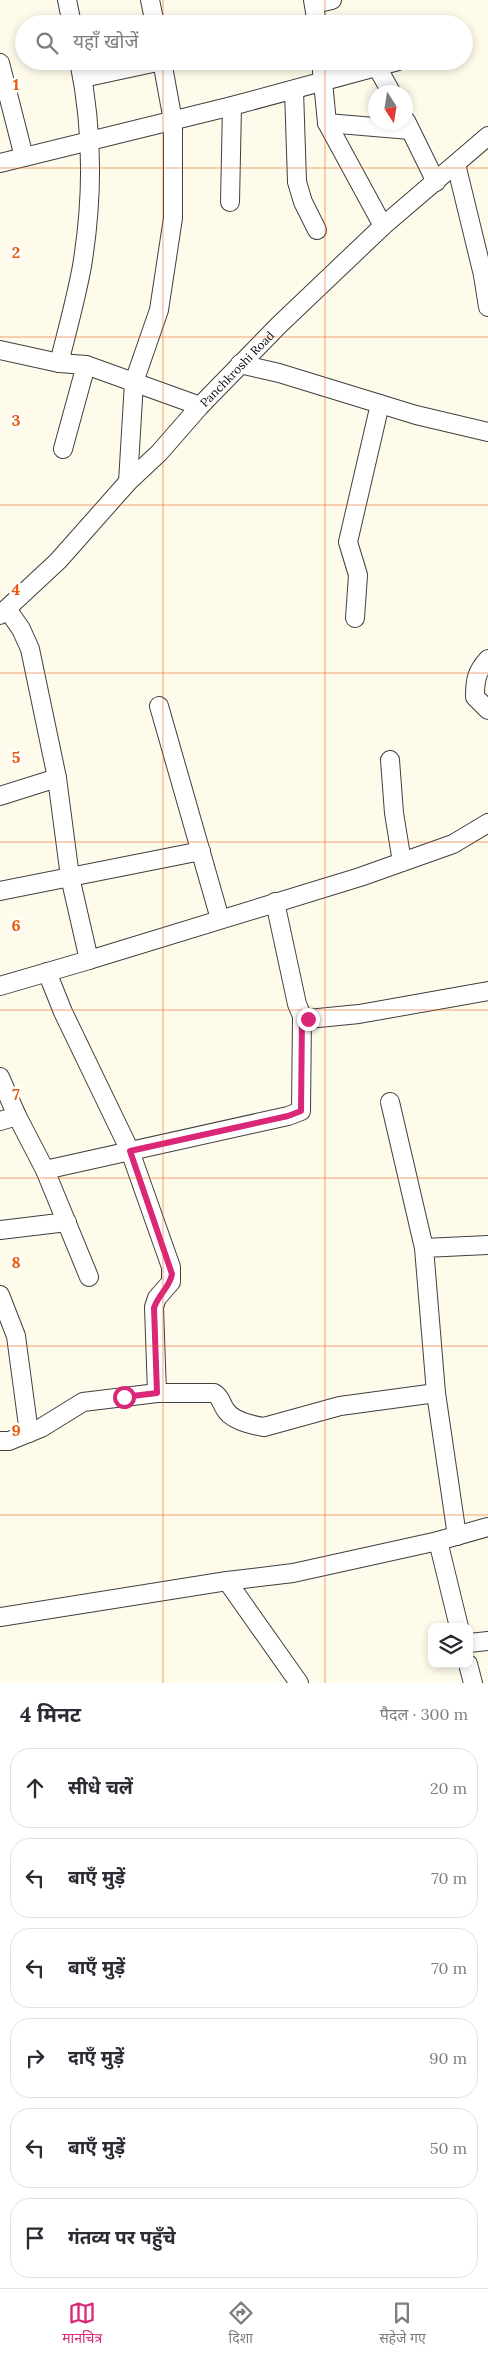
<!DOCTYPE html>
<html lang="hi">
<head>
<meta charset="utf-8">
<style>
	body { margin:0; font-family:Lora,"Noto Sans Devanagari",serif; background:#f7f7f7; color:#2b2b33 }
	.controls { position:absolute; right:15px; bottom:15px; display:grid; overflow:hidden; border-radius:10px; box-shadow:0 2px 8px #0003 }
	.controls button { width:45px; height:45px; display:grid; place-items:center; padding:0; border:0; border-bottom:1px solid #e1e1e2; background:#fff; color:#2b2b33; font:25px sans-serif }
	.compass { position:absolute; left:368px; top:85px; width:45px; height:45px; border-radius:50%; background:#fff; box-shadow:0 2px 8px #0003; rotate:168deg }
	.stop { position:absolute; width:15px; height:15px; margin:-11px; border:4px solid #db2777; border-radius:50%; background:#fff }
	.stop.end { background:#db2777; border-color:#fff; box-shadow:0 1px 5px #0008 }
	.list { margin:0; padding:0; list-style:none }
	h2 { display:flex; justify-content:space-between; align-items:center; height:65px; margin:0; padding:0 20px; font-size:21px }
	h2 small { font-size:16px; font-weight:400; color:#7c7c81 }
	.list li { display:grid; grid-template-columns:32px 1fr auto; gap:15px; align-items:center; box-sizing:border-box; height:80px; margin:0 10px 10px; padding:0 10px; border:1px solid #e1e1e2; border-radius:20px }
	.list b { display:block; font-size:19px; white-space:nowrap }
	.list em { font-size:16px; font-style:normal; color:#7c7c81 }
	.icon { flex:none; width:28px; height:28px; fill:none; stroke:currentColor; stroke-width:2; stroke-linecap:round; stroke-linejoin:round }
	.map { position:relative; flex:none; width:488px; height:1683px; overflow:hidden }
	.search { position:absolute; background:#fff; box-shadow:0 2px 8px #0003; left:15px; right:15px; top:15px; height:55px; display:flex; align-items:center; gap:12px; box-sizing:border-box; padding:0 18px; border-radius:28px; color:#7c7c81; font-size:19px }
	.sheet { height:605px; background:#fff }
	nav { display:flex; justify-content:space-around; align-items:center; box-sizing:border-box; height:70px; border-top:1px solid #e1e1e2; background:#fff; font-size:14px; color:#7c7c81 }
	nav a { display:grid; justify-items:center; gap:2px }
	nav .on { color:#db2777 }
	.map>svg:first-child { display:block }
</style>
</head>
<body>
<div class="map">
<svg width="488" height="1683" viewBox="0 0 488 1683">
	<rect width="100%" height="100%" fill="#fffbeb"/>
	<g fill="none" stroke-linecap="round" stroke-linejoin="round">
		<g stroke="#3f3f3f" stroke-width="20">
			<g id="minor">
				<path d="M67 0 72 24"/>
				<path d="M150 0 155 24"/>
				<path d="M313 0 317 24"/>
				<path d="M314 4 332 0"/>
				<path d="M321 61 327 123 383 226"/>
				<path d="M0 63 24 157"/>
				<path d="M377 67 391 92"/>
				<path d="M83 78 162 61"/>
				<path d="M294 90 297 182 303 202 317 230"/>
				<path d="M406 121 436 182"/>
				<path d="M327 123 410 130"/>
				<path d="M0 163 232 106 398 61"/>
				<path d="M456 164 483 275 488 274"/>
				<path d="M230 202 232 106"/>
				<path d="M483 275 488 307"/>
				<path d="M0 350 59 363 86 365 63 449"/>
				<path d="M59 363C67 331 76 299 82 266 93 199 93 128 79 61"/>
				<path d="M240 364 279 373 416 415 488 432"/>
				<path d="M86 365 200 406"/>
				<path d="M128 482 134 382 159 310 173 218V121L162 61"/>
				<path d="M7 609 21 629 30 649 57 778 70 877 89 960 360 877 453 844 488 823"/>
				<path id="s1" d="M0 615 58 561 128 482 159 453 200 406 279 325 383 226 488 136"/>
				<path d="M355 618 358 575 348 542 380 404"/>
				<path d="M488 659C476 672 475 681 475 697L488 710"/>
				<path d="M159 706 220 919"/>
				<path d="M390 760 394 813 402 862"/>
				<path d="M0 796 57 778"/>
				<path d="M0 891 201 851"/>
				<path d="M275 902 297 1004 302 1016 308 1019 359 1014 488 991"/>
				<path d="M47 972 63 1012 130 1151 171 1267V1282L157 1298 154 1307 157 1393"/>
				<path d="M0 986 89 960"/>
				<path d="M0 1077 17 1116 45 1170 89 1277"/>
				<path d="M390 1102 424 1248"/>
				<path d="M0 1121 17 1116"/>
				<path d="M45 1170 288 1116 301 1111 302 1016"/>
				<path d="M0 1230 67 1222"/>
				<path d="M0 1295 16 1336 29 1433"/>
				<path d="M0 1441H9L41 1428 83 1402 157 1393H214C221 1397 221 1403 225 1409 232 1421 251 1425 264 1427L340 1406 436 1393"/>
				<path d="M457 1536 436 1393 424 1248 488 1245"/>
				<path d="M438 1541 459 1627"/>
				<path d="M227 1581 299 1683"/>
				<path d="M0 1617 227 1581 293 1573 438 1541 488 1527"/>
				<path d="M469 1643 488 1641"/>
				<path d="M468 1664 473 1683"/>
			</g>
		</g>
		<use href="#minor" stroke="#fff" stroke-width="18"/>
	</g>
	<g fill="none" stroke-linecap="round" stroke-linejoin="round">
		<path stroke="#db2777" stroke-width="6" d="M124 1397 157 1393 154 1308C158 1295 170 1287 172 1274L130 1151 288 1116 301 1111 302 1016 308 1019"/>
	</g>
	<path fill="none" stroke="#e8590c" stroke-width="1" stroke-opacity="0.55" d="M163 0V24M325 0V24M163 61V1683M325 61V1683M0 168H488M0 337H488M0 505H488M0 673H488M0 842H488M0 1010H488M0 1178H488M0 1346H488M0 1515H488"/>
	<g text-anchor="middle" dominant-baseline="central" stroke-width="5" stroke-linejoin="round" paint-order="stroke">
		<g font-size="12" fill="#0c0c0c" stroke="#fff">
			<text stroke="none"><textPath href="#s1" startOffset="342">Panchkroshi Road</textPath></text>
		</g>
	</g>
	<g font-size="16" text-anchor="middle" font-weight="bold" fill="#e8590c" stroke="#fff" stroke-width="5" stroke-linejoin="round" paint-order="stroke">
		<text x="16" y="90">1</text>
		<text x="16" y="258">2</text>
		<text x="16" y="426">3</text>
		<text x="16" y="595">4</text>
		<text x="16" y="763">5</text>
		<text x="16" y="931">6</text>
		<text x="16" y="1100">7</text>
		<text x="16" y="1268">8</text>
		<text x="16" y="1436">9</text>
	</g>
</svg>
<div class="controls">
<button><svg class="icon" aria-label="layers" viewBox="0 0 24 24"><path d="M12 4l9 5-9 5-9-5zM3 14l9 5 9-5"/></svg></button>
</div>
<svg class="compass" viewBox="-18 -18 36 36"><path d="M0-13l5 13h-10z" fill="#e53935"/><path d="M0 13l5-13h-10z" fill="#7c7c81"/></svg>
<div class="stop" style="left:124px;top:1397px"></div>
<div class="stop end" style="left:308px;top:1019px"></div>
<div class="search"><svg class="icon" aria-label="search" viewBox="0 0 24 24"><circle cx="10" cy="10" r="6"/><path d="M15 15l6 6"/></svg>यहाँ खोजें</div>
</div>
<section class="sheet">
<h2>4 मिनट<small>पैदल · 300 m</small></h2>
<ul class="list">
<li><svg class="icon" aria-label="ahead" viewBox="0 0 24 24"><path d="M12 20V5M6 11l6-6 6 6"/></svg><div><b>सीधे चलें</b></div><em>20 m</em></li>
<li><svg class="icon" aria-label="left" viewBox="0 0 24 24"><path d="M17 20v-9H6M10 6l-5 5 5 5"/></svg><div><b>बाएँ मुड़ें</b></div><em>70 m</em></li>
<li><svg class="icon" aria-label="left" viewBox="0 0 24 24"><path d="M17 20v-9H6M10 6l-5 5 5 5"/></svg><div><b>बाएँ मुड़ें</b></div><em>70 m</em></li>
<li><svg class="icon" aria-label="right" viewBox="0 0 24 24"><path d="M7 20v-9h11M14 6l5 5-5 5"/></svg><div><b>दाएँ मुड़ें</b></div><em>90 m</em></li>
<li><svg class="icon" aria-label="left" viewBox="0 0 24 24"><path d="M17 20v-9H6M10 6l-5 5 5 5"/></svg><div><b>बाएँ मुड़ें</b></div><em>50 m</em></li>
<li><svg class="icon" aria-label="arrive" viewBox="0 0 24 24"><path d="M6 21V4h12l-3 4 3 4H6"/></svg><div><b>गंतव्य पर पहुँचे</b></div></li>
</ul>
</section>
<nav>
<a class="on"><svg class="icon" aria-label="map" viewBox="0 0 24 24"><path d="M3 6l6-2 6 2 6-2v14l-6 2-6-2-6 2zM9 4v14M15 6v14"/></svg>मानचित्र</a>
<a><svg class="icon" aria-label="directions" viewBox="0 0 24 24"><path d="M12 3l9 9-9 9-9-9zM9 14v-3h6M13 9l2 2-2 2"/></svg>दिशा</a>
<a><svg class="icon" aria-label="saved" viewBox="0 0 24 24"><path d="M7 4h10v16l-5-4-5 4z"/></svg>सहेजे गए</a>
</nav>
</body>
</html>
